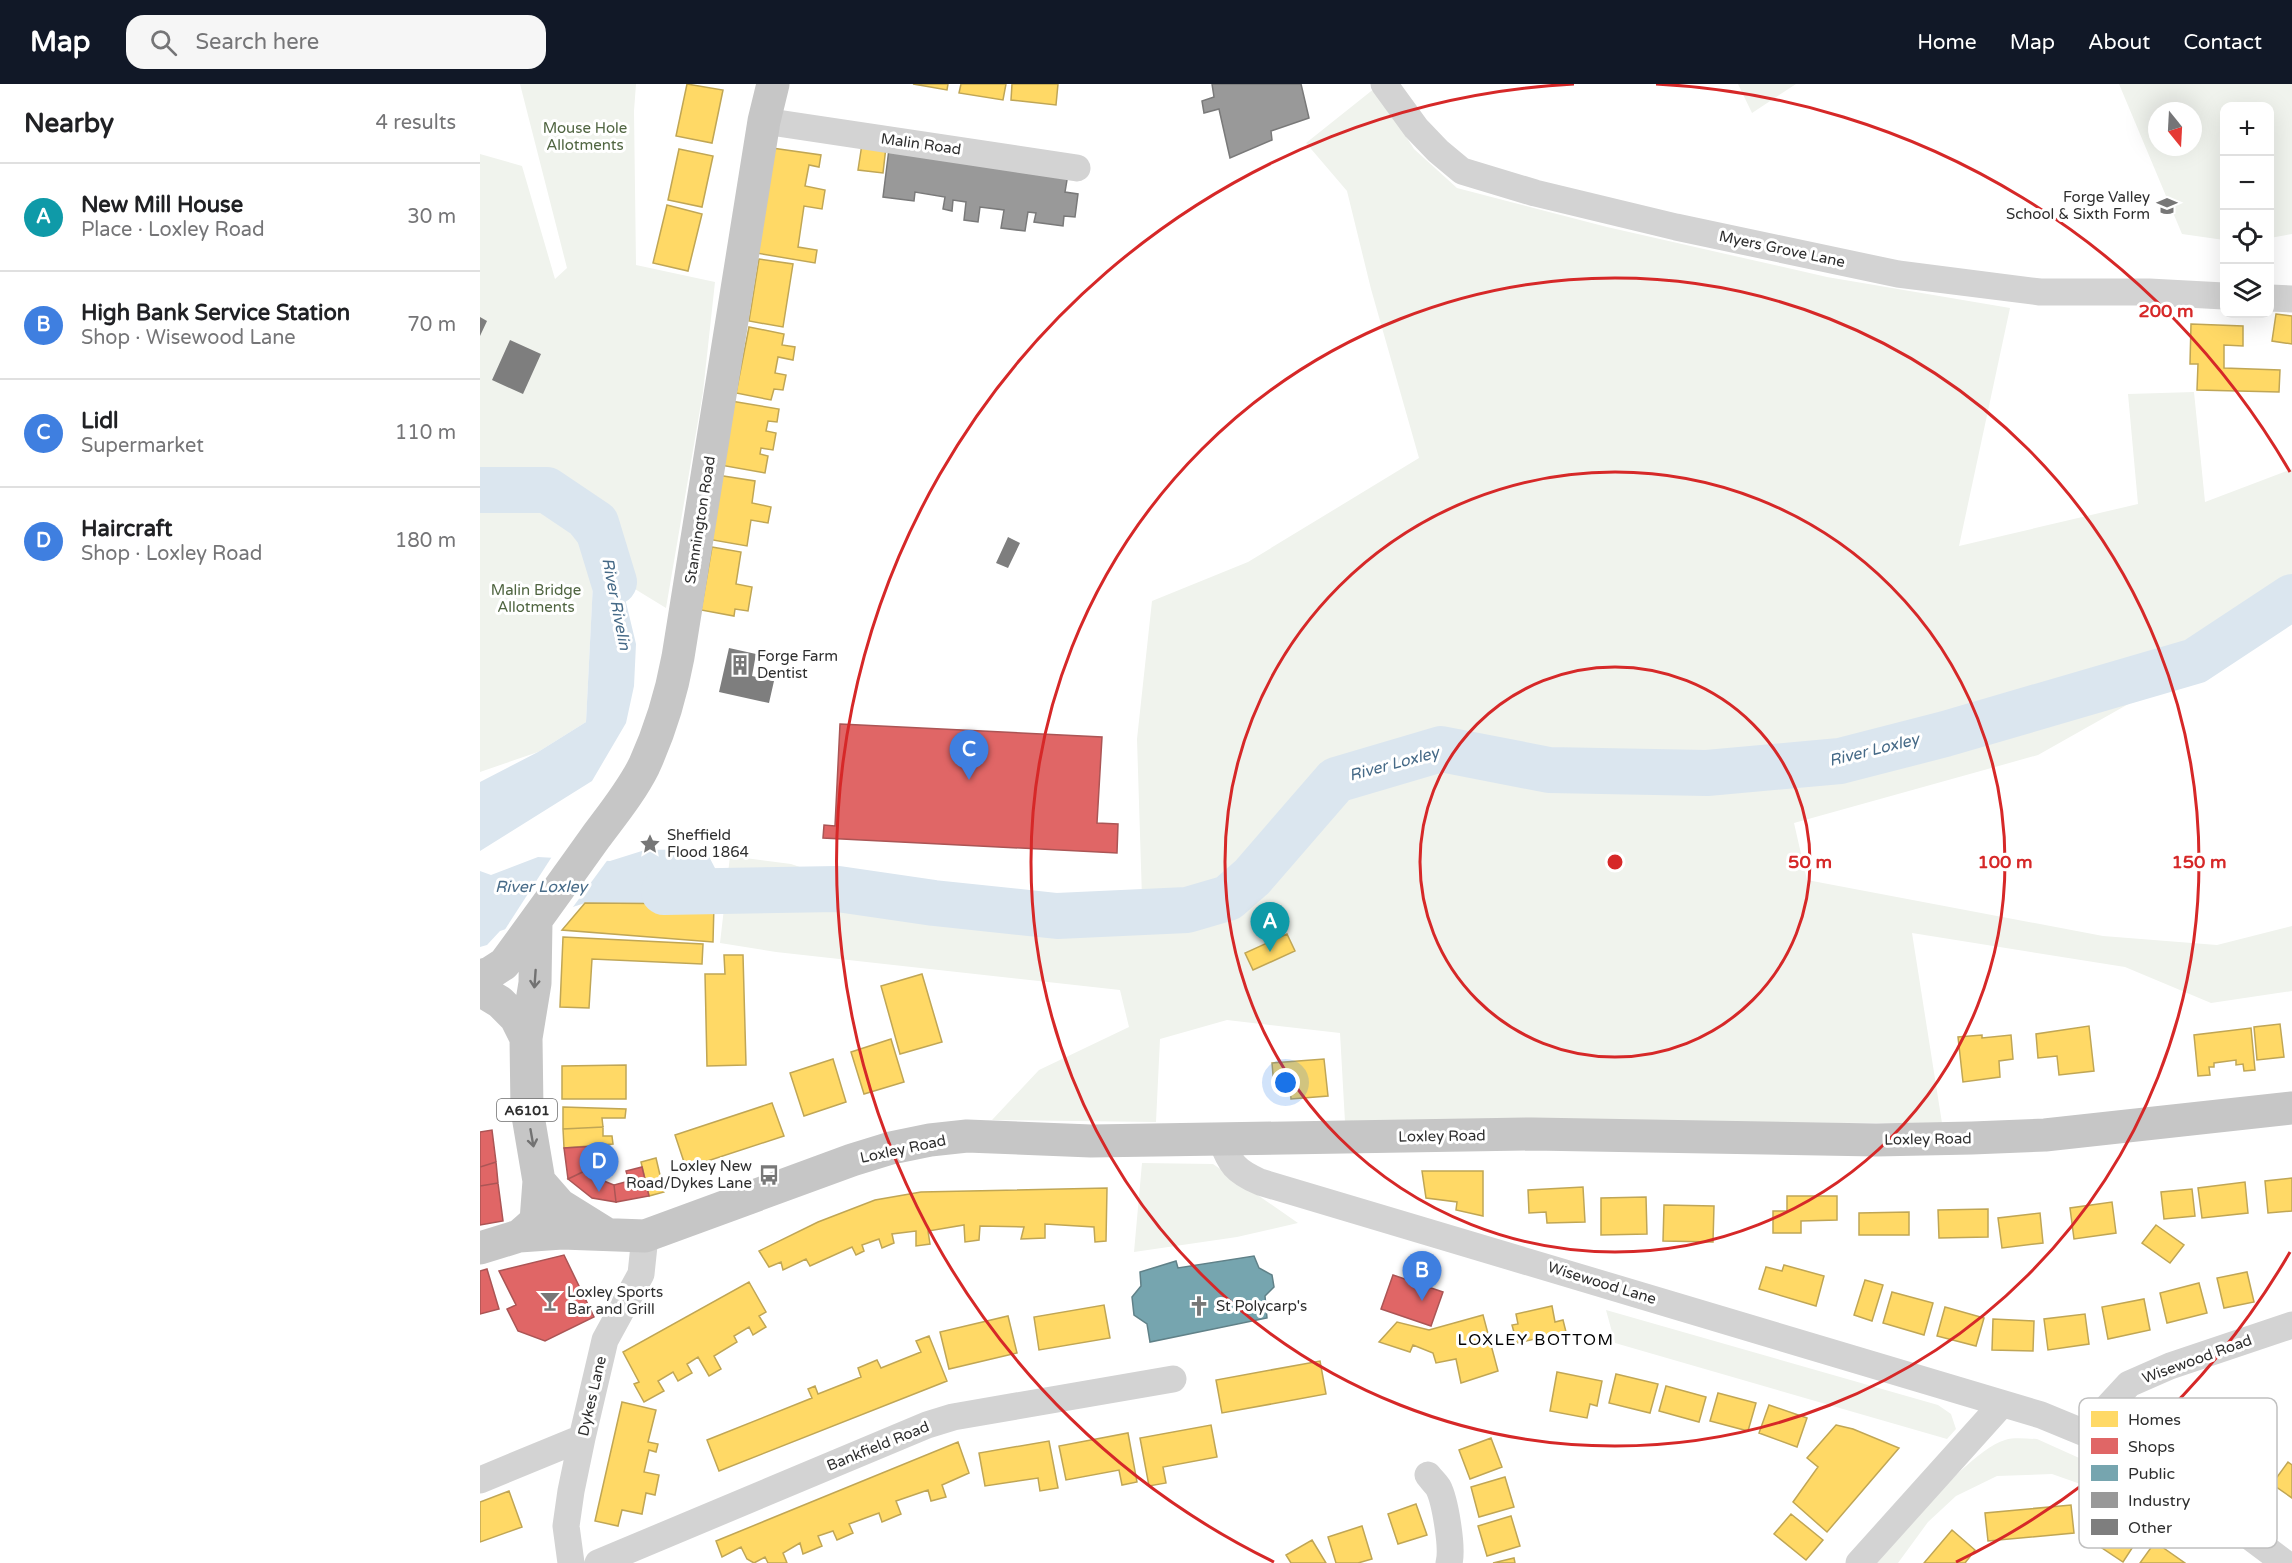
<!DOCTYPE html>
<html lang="en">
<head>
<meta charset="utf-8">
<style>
	body { margin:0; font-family:"Varela Round",sans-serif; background:#f6f6f6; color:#202124 }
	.controls { position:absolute; right:18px; top:18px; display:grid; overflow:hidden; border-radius:12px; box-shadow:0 6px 24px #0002 }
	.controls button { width:54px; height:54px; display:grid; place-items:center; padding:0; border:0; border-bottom:2px solid #e0e0e0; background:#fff; color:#202124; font:30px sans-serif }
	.compass { position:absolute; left:1668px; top:18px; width:54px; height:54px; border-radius:50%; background:#fff; box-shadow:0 6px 24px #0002; rotate:162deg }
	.you { position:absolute; left:806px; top:999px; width:21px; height:21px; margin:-15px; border:4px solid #fff; border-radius:50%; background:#1a73e8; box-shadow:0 0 0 9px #1a73e833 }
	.badge { display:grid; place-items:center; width:39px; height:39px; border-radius:50%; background:#111827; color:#fff; font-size:20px; font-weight:700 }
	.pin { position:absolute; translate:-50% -50px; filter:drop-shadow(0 2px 3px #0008) }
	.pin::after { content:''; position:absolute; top:32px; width:21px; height:18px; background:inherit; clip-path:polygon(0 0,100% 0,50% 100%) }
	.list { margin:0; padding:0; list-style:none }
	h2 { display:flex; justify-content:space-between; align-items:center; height:78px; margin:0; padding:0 24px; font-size:26px }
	h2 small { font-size:20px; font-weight:400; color:#757577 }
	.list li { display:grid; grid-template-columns:39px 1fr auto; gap:18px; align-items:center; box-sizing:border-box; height:108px; padding:0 24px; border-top:2px solid #e0e0e0 }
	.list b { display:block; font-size:22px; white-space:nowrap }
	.list p { margin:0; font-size:20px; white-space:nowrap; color:#757577 }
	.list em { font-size:20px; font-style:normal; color:#757577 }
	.icon { flex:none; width:33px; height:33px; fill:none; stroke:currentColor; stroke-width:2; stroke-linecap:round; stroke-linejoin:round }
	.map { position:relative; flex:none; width:1812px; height:1479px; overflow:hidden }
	header { display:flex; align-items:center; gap:36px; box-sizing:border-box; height:84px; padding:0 30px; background:#111827; color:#fff }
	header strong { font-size:28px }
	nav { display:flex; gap:33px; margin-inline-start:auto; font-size:21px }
	.search { width:420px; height:54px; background:#f6f6f6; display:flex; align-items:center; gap:15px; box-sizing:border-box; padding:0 21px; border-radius:18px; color:#757577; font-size:22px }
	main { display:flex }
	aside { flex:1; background:#fff }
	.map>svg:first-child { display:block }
</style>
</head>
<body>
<header>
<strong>Map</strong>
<div class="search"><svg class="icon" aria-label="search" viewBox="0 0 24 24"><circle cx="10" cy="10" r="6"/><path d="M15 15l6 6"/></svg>Search here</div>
<nav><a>Home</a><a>Map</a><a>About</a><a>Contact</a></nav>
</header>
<main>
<aside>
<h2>Nearby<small>4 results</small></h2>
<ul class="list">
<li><span class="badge" style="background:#0f9aa8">A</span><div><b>New Mill House</b><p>Place · Loxley Road</p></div><em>30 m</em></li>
<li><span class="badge" style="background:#3f7fe0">B</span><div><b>High Bank Service Station</b><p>Shop · Wisewood Lane</p></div><em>70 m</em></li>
<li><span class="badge" style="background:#3f7fe0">C</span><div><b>Lidl</b><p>Supermarket</p></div><em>110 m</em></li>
<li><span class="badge" style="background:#3f7fe0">D</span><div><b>Haircraft</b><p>Shop · Loxley Road</p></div><em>180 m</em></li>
</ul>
</aside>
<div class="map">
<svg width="1812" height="1479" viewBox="0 0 1812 1479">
	<rect width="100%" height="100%" fill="#fff"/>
	<path fill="#f0f3ed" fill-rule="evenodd" d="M40 0H156L154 27 156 181 235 198 223 308 186 524 114 480 106 638 58 668 0 688V70L42 82 75 195 87 184Z
		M1258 0H1316L1272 29Z
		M1639 0H1812V150L1790 154V22H1744V156L1702 150ZM1677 27H1713V63H1677Z
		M895 4 934 65 977 104 1127 143 1347 193 1530 224 1479 462 1658 420 1648 310 1714 308 1725 418 1812 385V507L1771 532 1707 587 1558 671 1314 739 1327 796 1623 852 1737 861 1812 842V907L1731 919 1645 883 1432 849 1462 1039 865 1038 860 949 747 936 680 955 676 1038 512 1036 559 986 649 943 640 906 296 868 240 859 250 772 311 780 367 799 662 814 657 655 672 517 768 478 939 374 891 205 867 107 826 59Z
		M662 1079 733 1080 818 1139 757 1153 654 1168Z
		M1126 1226 1458 1321 1471 1330 1476 1345 1467 1355 1135 1259Z
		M1557 1355 1637 1391 1626 1409 1572 1390 1517 1392 1476 1412 1448 1438 1418 1479H1396C1423 1449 1490 1366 1525 1356 1535 1353 1547 1355 1557 1355Z"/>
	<path fill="#dbe6ef" d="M121 434 137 481 156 560 154 602 146 639 112 697 0 767V698L58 668 106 638 114 479 91 450Z
		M225 765 247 807 223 820 105 819 20 847 7 861 0 863V787L11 791 58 773 130 777 165 766Z"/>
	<path fill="#fff" d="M73 771 129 774 90 827 33 846 24 847Z"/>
	<path fill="#ffd966" stroke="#c0a655" stroke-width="1.5" d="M207 0 243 6 232 59 196 52Z
		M433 0H468L467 6Z
		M481 0H526L523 16 479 9Z
		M532 0H578L576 21 531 16Z
		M382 60 406 63 403 89 378 86Z
		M292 64 341 71 339 83 329 81 325 102 345 106 342 125 324 122 318 163 337 166 335 179 276 169Z
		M199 65 233 72 222 123 188 116Z
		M187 121 222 130 208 187 173 179Z
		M279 175 313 180 303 243 269 237Z
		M1796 230 1812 232V260L1792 257Z
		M1711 240 1763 242V262L1744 261V284L1800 286 1799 308 1717 306 1718 280H1710Z
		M269 243 304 250 302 261 315 263 313 276 298 273 295 289 306 291 303 306 294 305 291 316 256 309Z
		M251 317 299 325 297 338 288 337 286 347 296 349 293 366 281 364 280 370 288 372 285 389 240 381Z
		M237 391 275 397 272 419 291 423 288 439 271 436 267 462 227 455Z
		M232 463 261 468 256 500 272 503 268 527 255 525 254 532 221 526Z
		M105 819 234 820 233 858 82 846Z
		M807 850 815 867 773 886 765 869Z
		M83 853 223 860 222 880 112 875 109 924 80 923Z
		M244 871H263L266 981 227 982 225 890H245Z
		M442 890 462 958 420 970 401 902Z
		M1800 940 1804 973 1777 976 1774 943Z
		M1609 942 1614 987 1579 991 1577 972 1558 974 1556 950Z
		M1771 944 1775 986 1764 987 1763 980 1756 981V976L1734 979V983H1729L1730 991 1718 992 1714 951Z
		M1502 951V954L1531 951 1533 975 1519 977 1520 993 1483 998 1478 953Z
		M411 955 424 998 384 1010 371 968Z
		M353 975 366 1018 324 1032 310 989Z
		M844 975 848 1012 811 1015 810 1002 794 1003 792 979Z
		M146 981V1015H82V982Z
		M292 1019 304 1052 206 1084 195 1051Z
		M83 1023 146 1025 145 1034H122L123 1043 83 1045Z
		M123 1043V1052H132L133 1060 84 1064 83 1045Z
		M176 1074 184 1108 169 1112 161 1078Z
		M942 1087H1003V1132L976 1126 977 1118 946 1114Z
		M1812 1094V1127L1788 1129 1785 1097Z
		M1765 1098 1768 1129 1722 1134 1718 1104Z
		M1103 1103 1105 1138 1067 1139 1066 1128 1049 1129 1048 1106Z
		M627 1104 626 1157 615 1158 614 1143 565 1140V1154L541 1155 544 1143 500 1142 499 1156 485 1158 484 1141 448 1147 450 1160 436 1162V1147L412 1150 414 1159 402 1164 399 1155 382 1161 384 1167 376 1171 372 1163 330 1182 326 1175 303 1186 301 1178 289 1183 279 1167 338 1138 395 1116 441 1108Z
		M1712 1105 1715 1132 1684 1135 1681 1108Z
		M1307 1112H1357V1136L1321 1137V1149H1293V1127H1307Z
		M1166 1113 1167 1150 1121 1151V1114Z
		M1632 1118 1636 1149 1594 1155 1590 1124Z
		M1184 1121 1234 1122 1233 1158 1183 1157Z
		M1508 1125V1153L1459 1154 1458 1126Z
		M1429 1128V1151H1379V1129Z
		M1560 1129 1563 1159 1522 1164 1518 1134Z
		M1676 1141 1704 1161 1690 1179 1662 1159Z
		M1304 1181 1344 1192 1336 1222 1279 1205 1286 1183 1302 1187Z
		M1767 1188 1774 1218 1744 1224 1737 1194Z
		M1385 1196 1403 1201 1392 1237 1374 1231Z
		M269 1198 286 1228 279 1232 286 1243 273 1251 269 1243 254 1252 257 1258 234 1272 241 1285 229 1292 218 1273 207 1280 212 1289 198 1297 193 1288 178 1297 184 1307 164 1318 154 1300 159 1298 143 1268Z
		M1719 1199 1727 1229 1687 1239 1680 1209Z
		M1412 1208 1453 1219 1444 1251 1403 1239Z
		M1664 1215 1670 1246 1628 1255 1622 1223Z
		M624 1221 630 1254 559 1266 554 1233Z
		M1072 1222 1075 1238 1083 1236 1086 1248 1037 1259 1032 1241 1038 1240 1036 1230Z
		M1465 1223 1504 1234 1496 1262 1457 1252Z
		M1605 1230 1609 1260 1568 1266 1564 1235Z
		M1003 1231 1018 1287 981 1299 976 1275 956 1279 953 1269 933 1261 930 1268 899 1258 917 1238 949 1246Z
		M528 1232 537 1269 469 1285 460 1248Z
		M1513 1235 1554 1237 1553 1267 1512 1266Z
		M449 1252 467 1297 239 1387 227 1356 332 1314 328 1305 335 1302 338 1310 381 1293 378 1284 397 1276 401 1284 441 1268 436 1257Z
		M840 1277 846 1310 742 1329 736 1296Z
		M1077 1288 1122 1297 1117 1322 1110 1320 1107 1334 1070 1327Z
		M1136 1290 1178 1300 1170 1329 1129 1319Z
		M1186 1302 1226 1313 1219 1338 1179 1327Z
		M1238 1309 1276 1319 1268 1347 1230 1337Z
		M142 1318 176 1326 168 1358 178 1360 176 1368 169 1366 164 1388 179 1391 175 1411 166 1409 162 1430 142 1426 138 1442 115 1437Z
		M1289 1321 1327 1334 1317 1363 1279 1349Z
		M731 1341 737 1373 683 1383 686 1399 669 1402 660 1354Z
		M1356 1341 1373 1345 1419 1364 1347 1448 1313 1418 1338 1383 1327 1374Z
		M648 1349 657 1398 642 1401 639 1386 586 1396 579 1362Z
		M1011 1354 1022 1383 990 1395 979 1366Z
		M569 1357 578 1404 560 1407 558 1394 505 1402 499 1369Z
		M478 1358 489 1389 462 1401 466 1413 451 1417 448 1406 416 1417 421 1430 402 1438 399 1429 369 1440 373 1449 357 1456 353 1447 338 1452 342 1462 323 1470 320 1459 303 1469 307 1479H288L285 1473 274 1479 267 1475 261 1463 242 1473 236 1457Z
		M1808 1378 1812 1381V1414L1792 1400Z
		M1025 1393 1034 1423 999 1433 991 1403Z
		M29 1407 42 1443 0 1458V1418Z
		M936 1420 947 1451 918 1460 908 1430Z
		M1591 1421 1594 1449 1508 1457 1505 1429Z
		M1621 1427 1660 1452 1643 1478 1604 1452Z
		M1311 1430 1343 1456 1326 1476 1294 1450Z
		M1031 1432 1040 1462 1007 1472 998 1442Z
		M882 1442 892 1475 878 1479H856L848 1453Z
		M1472 1446 1495 1466 1485 1479H1444Z
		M832 1456 846 1479H811L806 1471Z
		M1675 1458 1705 1479H1660Z
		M1034 1474 1035 1479H1013Z"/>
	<path fill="#e06666" stroke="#ab5555" stroke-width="1.5" d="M360 640 622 653 617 739 638 740 637 769 343 754 344 741 355 742Z
		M12 1046 16 1078 0 1083V1048Z
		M118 1062V1077L108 1078 109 1085 88 1095 84 1064Z
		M16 1078 18 1099 0 1102V1083Z
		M162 1083 169 1112 136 1118 134 1101 149 1097 146 1087Z
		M109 1085 124 1097 134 1101 136 1118 112 1114 88 1095Z
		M18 1099 23 1137 0 1141V1102Z
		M84 1171 114 1233 65 1257 38 1247 27 1225 36 1221 19 1187Z
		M7 1185 19 1225 0 1230V1187Z
		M913 1191 963 1208 951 1242 901 1225Z"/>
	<path fill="#76a5af" stroke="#608188" stroke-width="1.5" d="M774 1172 779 1184 792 1191 794 1203 785 1212 787 1234 670 1258 667 1240 654 1231 652 1213 661 1202 660 1188 696 1177 698 1184Z"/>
	<path fill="#999" stroke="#797979" stroke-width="1.5" d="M732 0H821L829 34 791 47 792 56 750 74 739 25 724 29 722 17 734 13Z
		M409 65 588 90 585 108 598 110 595 133 584 132 583 142 554 138 556 129 548 128 545 147 521 144 524 126 500 123 498 138 484 136 486 118 473 116 472 127 463 125 465 113 435 108 434 117 403 113Z"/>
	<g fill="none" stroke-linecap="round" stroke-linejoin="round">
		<path stroke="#dbe6ef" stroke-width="46" d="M0 406H67L116 439 134 498
			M184 808 358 805 454 819 577 832 707 826 748 814 772 793 856 696 961 665 1069 686 1227 689 1360 677 1465 650 1715 577 1812 513"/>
	</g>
	<path fill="#7e7e7e" d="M0 233 7 237 0 252Z
		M30 256 61 270 43 310 12 296Z
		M528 453 540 459 528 484 516 479Z
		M249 564 276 570 272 592 294 597 289 619 239 608Z"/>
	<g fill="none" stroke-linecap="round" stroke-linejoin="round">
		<path stroke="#d3d3d3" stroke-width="27" d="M904 0 936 44 958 67 982 87 1055 109 1196 143 1418 190 1560 208H1669L1744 212
			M284 37 597 84
			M1790 214 1812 215
			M741 1055C750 1080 755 1087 780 1098L1561 1331 1612 1352 1718 1414 1805 1479
			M1612 1352 1624 1327 1649 1300 1690 1282 1812 1241
			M948 1391C951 1395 955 1399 958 1403 965 1416 973 1464 969 1479
			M0 1396 102 1354
			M91 1479 86 1442 91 1407 102 1354 125 1256 161 1190 165 1152
			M118 1479 447 1341 473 1333 693 1295
			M1379 1479 1522 1320"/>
		<path stroke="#c6c6c6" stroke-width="33" d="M0 892 10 889 24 880C55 838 85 796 115 754 132 731 151 708 164 682 180 647 191 611 198 573L284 37 293 0
			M0 906 20 918 36 934 46 954 47 1026 59 1097 56 1137 39 1152
			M46 954 55 899 56 837
			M59 1097 80 1121 125 1149
			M0 1164 39 1152 82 1149 165 1152 372 1076 411 1064 450 1056 487 1052 611 1057 1052 1050 1396 1056 1492 1054 1565 1051 1812 1024"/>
	</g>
	<defs><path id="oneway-shaft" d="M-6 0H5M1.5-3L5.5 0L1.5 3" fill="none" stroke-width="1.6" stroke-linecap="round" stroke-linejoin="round" transform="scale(1.5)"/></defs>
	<g stroke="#727272">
		<use href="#oneway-shaft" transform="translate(55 895) rotate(94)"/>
		<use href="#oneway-shaft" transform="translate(52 1054) rotate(80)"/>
	</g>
	<g fill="none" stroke="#d62828" stroke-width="3">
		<circle cx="1135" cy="778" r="195"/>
		<circle cx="1135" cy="778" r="390"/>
		<circle cx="1135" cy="778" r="584"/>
		<path d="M1810 1168A779 779 0 0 1 1476 1478M794 1478A779 779 0 0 1 1094 0M1176 0A779 779 0 0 1 1810 388"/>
	</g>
	<defs>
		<g id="school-bare" transform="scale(1.62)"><path d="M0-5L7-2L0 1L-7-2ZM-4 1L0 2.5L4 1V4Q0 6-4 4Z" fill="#777" stroke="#fff" stroke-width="2.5" paint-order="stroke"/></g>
		<g id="building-bare" transform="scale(1.62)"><path d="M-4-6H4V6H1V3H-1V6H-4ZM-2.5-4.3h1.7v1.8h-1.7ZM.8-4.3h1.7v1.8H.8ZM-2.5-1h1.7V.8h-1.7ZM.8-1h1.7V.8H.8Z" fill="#777" stroke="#fff" stroke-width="2.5" paint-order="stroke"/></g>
		<g id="sight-bare" transform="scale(1.62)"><path d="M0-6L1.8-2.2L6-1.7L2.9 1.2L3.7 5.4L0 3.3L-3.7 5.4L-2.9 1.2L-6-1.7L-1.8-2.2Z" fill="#777" stroke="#fff" stroke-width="2.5" paint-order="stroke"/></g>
		<g id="bus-bare" transform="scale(1.62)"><path d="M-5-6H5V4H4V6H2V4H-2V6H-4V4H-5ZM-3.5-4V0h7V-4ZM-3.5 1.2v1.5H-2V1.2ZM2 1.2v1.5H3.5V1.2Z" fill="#777" stroke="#fff" stroke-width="2.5" paint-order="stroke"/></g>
		<g id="bar-bare" transform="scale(1.62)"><path d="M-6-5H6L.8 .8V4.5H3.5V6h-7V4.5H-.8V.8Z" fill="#777" stroke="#fff" stroke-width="2.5" paint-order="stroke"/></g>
		<g id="church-bare" transform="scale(1.62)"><path d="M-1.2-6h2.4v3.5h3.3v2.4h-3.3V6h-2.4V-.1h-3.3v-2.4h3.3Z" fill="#777" stroke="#fff" stroke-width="2.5" paint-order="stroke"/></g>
	</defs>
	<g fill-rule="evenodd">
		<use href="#school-bare" x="1687" y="122"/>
		<use href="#building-bare" x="260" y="581"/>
		<use href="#sight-bare" x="170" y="760"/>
		<use href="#bus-bare" x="289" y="1091"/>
		<use href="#bar-bare" x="70" y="1217"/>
		<use href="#church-bare" x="719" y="1222"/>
	</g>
	<g text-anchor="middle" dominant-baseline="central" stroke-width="6" stroke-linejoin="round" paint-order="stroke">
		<rect fill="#fff" stroke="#6d6d6d" stroke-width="1.5" x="17" y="1015" width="60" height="22" rx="4.5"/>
		<g font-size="14" font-weight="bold" fill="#2e2e2e">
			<text x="47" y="1026">A6101</text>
		</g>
		<g font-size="15" fill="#506541" stroke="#fff">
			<text x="105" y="44">Mouse Hole<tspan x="105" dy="17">Allotments</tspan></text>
			<text x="56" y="506">Malin Bridge<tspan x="56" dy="17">Allotments</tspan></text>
		</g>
		<g font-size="15" fill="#2e2e2e" stroke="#fff">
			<text transform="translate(441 60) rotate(8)">Malin Road</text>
			<text transform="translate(1302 165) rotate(12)">Myers Grove Lane</text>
			<text transform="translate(220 436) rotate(-81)">Stannington Road</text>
			<text transform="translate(962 1052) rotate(-1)">Loxley Road</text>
			<text transform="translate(1448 1055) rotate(-1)">Loxley Road</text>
			<text transform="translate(423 1065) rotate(-12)">Loxley Road</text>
			<text transform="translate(1122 1199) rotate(17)">Wisewood Lane</text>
			<text transform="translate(1717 1275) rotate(-20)">Wisewood Road</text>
			<text transform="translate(112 1312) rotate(-77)">Dykes Lane</text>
			<text transform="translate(398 1362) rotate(-22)">Bankfield Road</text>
		</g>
		<g font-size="15" fill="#2e2e2e" stroke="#fff" text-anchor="start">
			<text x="1670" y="113" text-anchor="end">Forge Valley<tspan x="1670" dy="17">School &amp; Sixth Form</tspan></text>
			<text x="277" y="572">Forge Farm<tspan x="277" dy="17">Dentist</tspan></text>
			<text x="187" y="751">Sheffield<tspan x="187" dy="17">Flood 1864</tspan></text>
			<text x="272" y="1082" text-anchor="end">Loxley New<tspan x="272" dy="17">Road/Dykes Lane</tspan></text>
			<text x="87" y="1208">Loxley Sports<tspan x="87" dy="17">Bar and Grill</tspan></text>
			<text x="736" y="1222">St Polycarp's</text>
		</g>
		<g font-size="16" font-style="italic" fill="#466a87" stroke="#fff">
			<text transform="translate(136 520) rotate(79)">River Rivelin</text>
			<text transform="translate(1394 666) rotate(-14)">River Loxley</text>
			<text transform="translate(914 680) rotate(-15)">River Loxley</text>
			<text x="61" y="803">River Loxley</text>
		</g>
		<g font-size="16" letter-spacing="1.5" fill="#000" stroke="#fff">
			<text x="1056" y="1256">LOXLEY BOTTOM</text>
		</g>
	</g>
	<rect x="1599" y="1314" width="198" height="150" rx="9" fill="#fff" stroke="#c0c0c0" stroke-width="1.5"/>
	<rect x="1611" y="1327" width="27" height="16" fill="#ffd966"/>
	<rect x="1611" y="1354" width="27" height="16" fill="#e06666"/>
	<rect x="1611" y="1381" width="27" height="16" fill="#76a5af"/>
	<rect x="1611" y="1408" width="27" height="16" fill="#999"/>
	<rect x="1611" y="1435" width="27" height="16" fill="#7e7e7e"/>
	<g font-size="16" fill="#2e2e2e">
		<text x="1648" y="1341">Homes</text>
		<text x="1648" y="1368">Shops</text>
		<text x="1648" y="1395">Public</text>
		<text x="1648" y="1422">Industry</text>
		<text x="1648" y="1449">Other</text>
	</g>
	<circle cx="1135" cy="778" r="9" fill="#d62828" stroke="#fff" stroke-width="3"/>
	<g font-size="18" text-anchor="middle" font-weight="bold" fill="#d62828" stroke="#fff" stroke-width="6" stroke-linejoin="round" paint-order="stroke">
		<text x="1686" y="233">200 m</text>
		<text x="1330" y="784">50 m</text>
		<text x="1525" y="784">100 m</text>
		<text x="1719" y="784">150 m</text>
	</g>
</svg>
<div class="controls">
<button>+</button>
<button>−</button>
<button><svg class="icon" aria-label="locate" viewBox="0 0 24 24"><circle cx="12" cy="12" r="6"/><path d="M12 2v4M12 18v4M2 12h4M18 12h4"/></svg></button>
<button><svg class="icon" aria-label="layers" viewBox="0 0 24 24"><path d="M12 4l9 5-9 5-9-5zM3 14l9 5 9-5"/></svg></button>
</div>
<svg class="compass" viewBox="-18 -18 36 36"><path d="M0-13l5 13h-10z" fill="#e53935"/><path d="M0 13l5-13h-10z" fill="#757577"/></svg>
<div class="you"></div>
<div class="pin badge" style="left:790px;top:868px;background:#0f9aa8">A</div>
<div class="pin badge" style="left:942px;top:1217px;background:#3f7fe0">B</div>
<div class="pin badge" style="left:489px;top:696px;background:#3f7fe0">C</div>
<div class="pin badge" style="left:119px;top:1108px;background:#3f7fe0">D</div>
</div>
</main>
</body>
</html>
